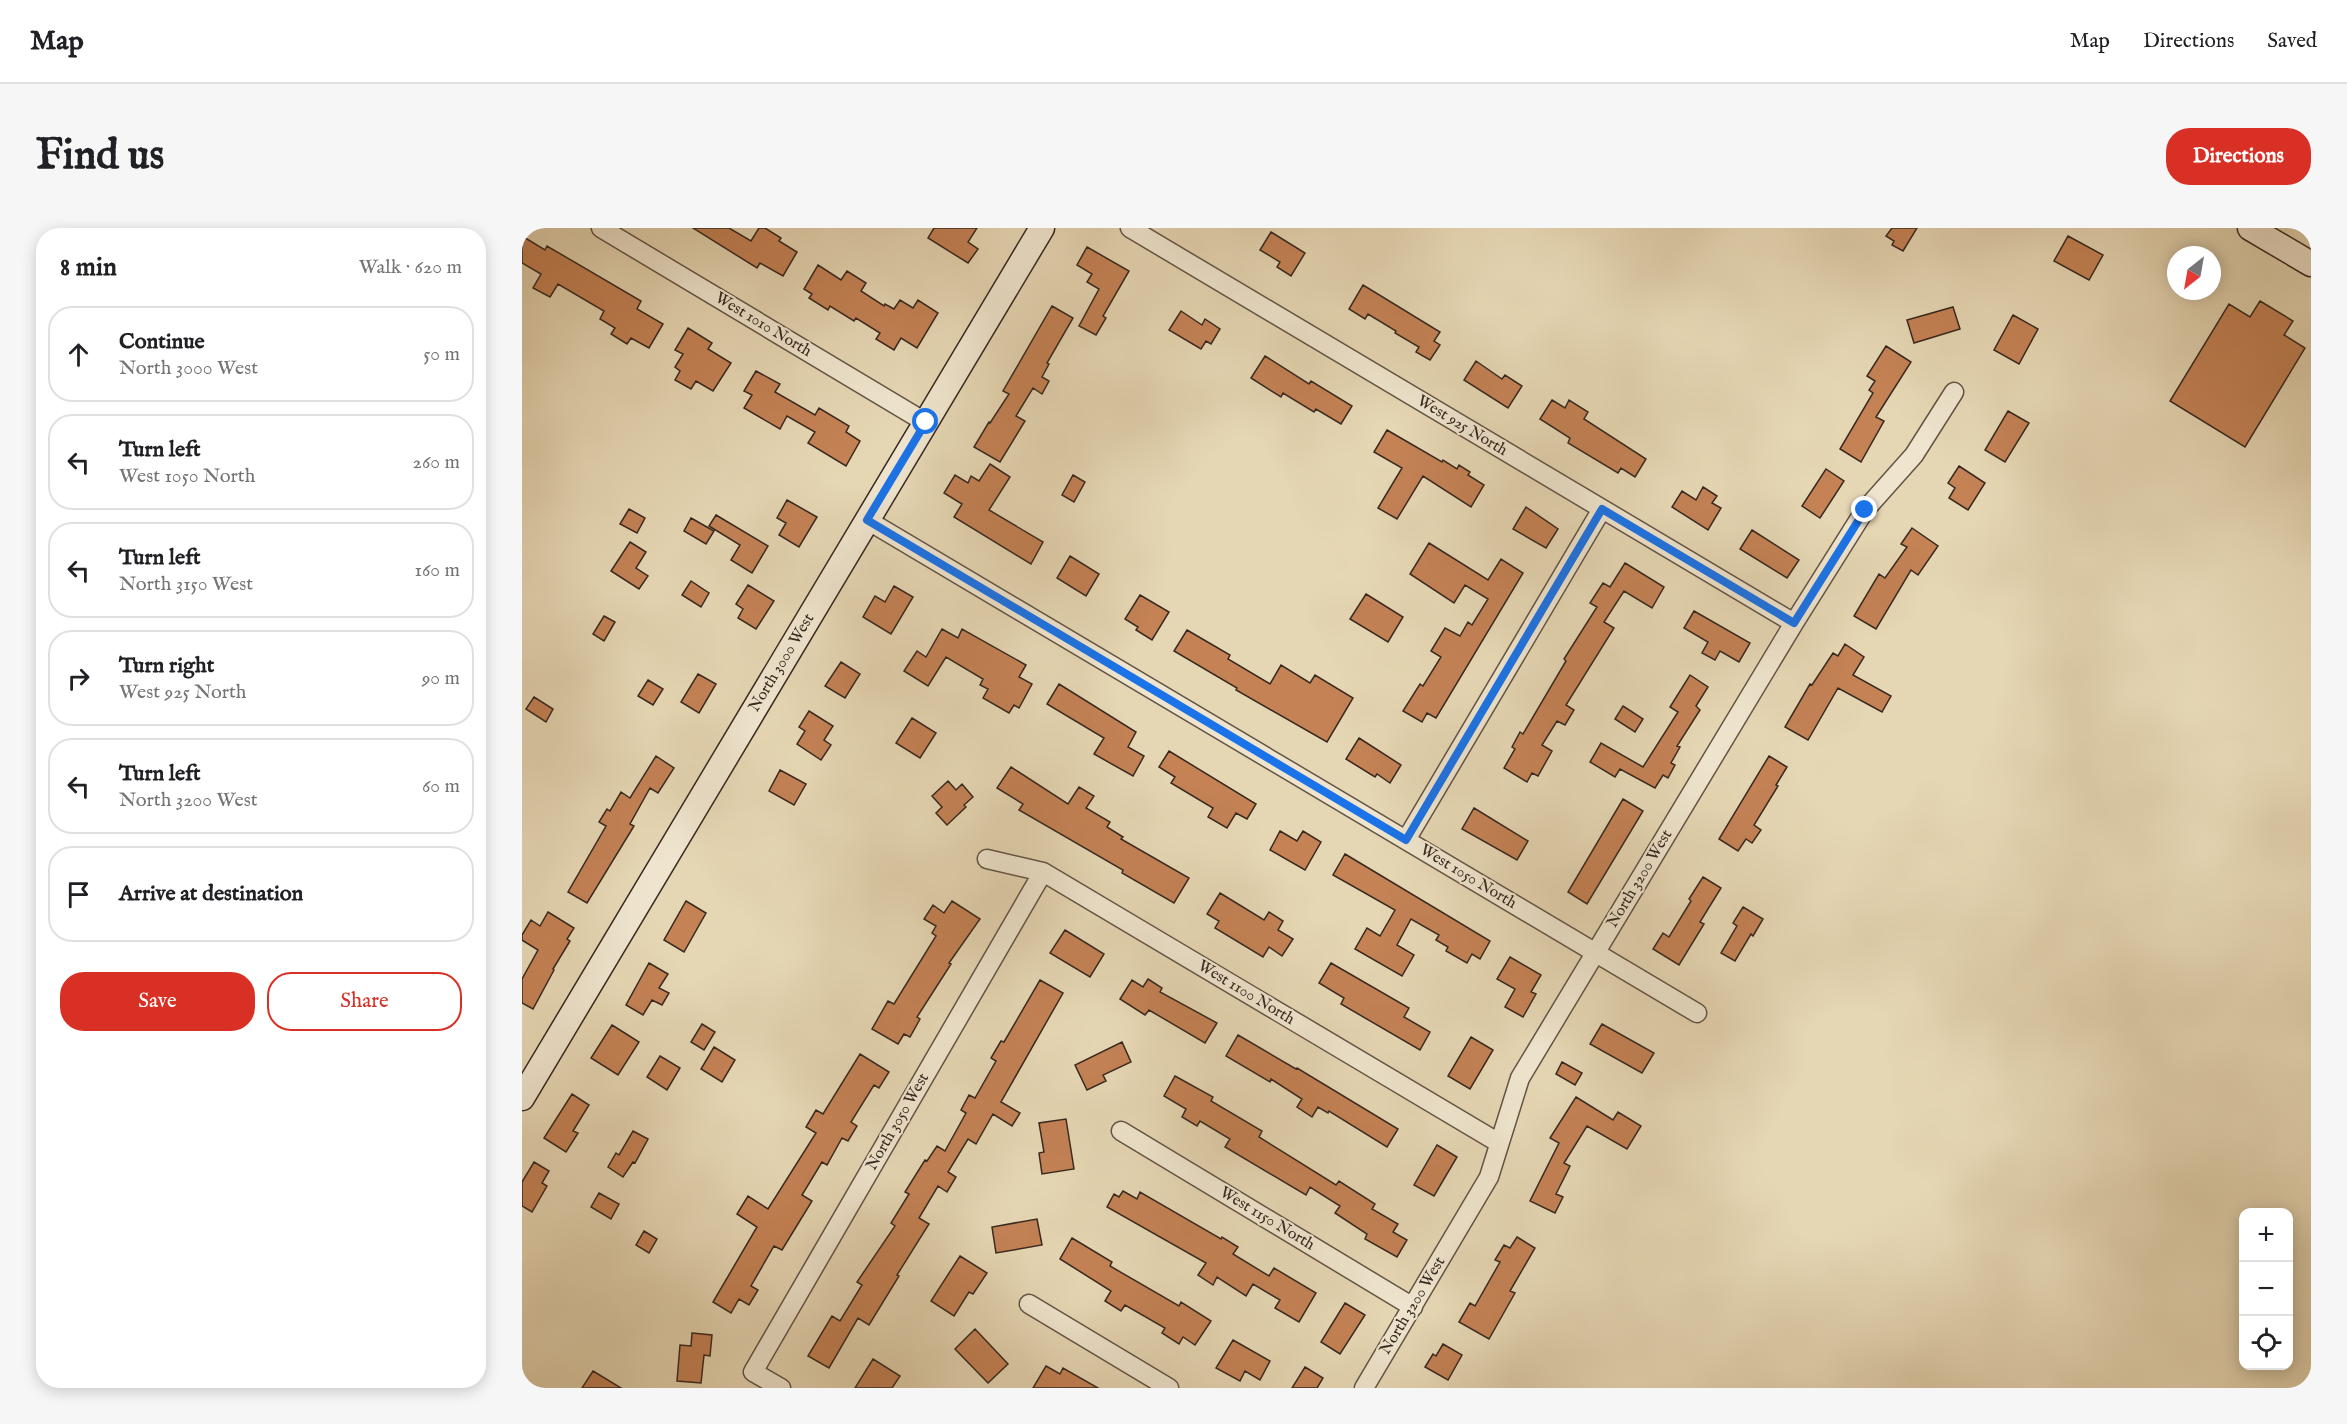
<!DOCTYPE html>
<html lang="en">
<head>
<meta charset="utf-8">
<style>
	body { margin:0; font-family:"IM FELL English",serif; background:#f6f6f6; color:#202124 }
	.controls { position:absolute; right:18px; bottom:18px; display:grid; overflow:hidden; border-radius:12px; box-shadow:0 3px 15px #0003 }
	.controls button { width:54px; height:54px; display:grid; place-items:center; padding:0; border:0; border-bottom:2px solid #e0e0e0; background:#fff; color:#202124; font:30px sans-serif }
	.compass { position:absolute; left:1645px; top:18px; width:54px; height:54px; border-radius:50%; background:#fff; box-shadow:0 3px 15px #0003; rotate:211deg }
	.stop { position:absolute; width:18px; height:18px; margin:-14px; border:4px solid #1a73e8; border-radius:50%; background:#fff }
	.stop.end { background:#1a73e8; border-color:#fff; box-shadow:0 2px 6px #0008 }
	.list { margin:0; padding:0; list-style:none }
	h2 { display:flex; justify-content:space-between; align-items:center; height:78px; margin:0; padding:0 24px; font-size:26px }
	h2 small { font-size:20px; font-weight:400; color:#757577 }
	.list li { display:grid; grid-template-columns:39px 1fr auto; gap:18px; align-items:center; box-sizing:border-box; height:96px; margin:0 12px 12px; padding:0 12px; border:2px solid #e0e0e0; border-radius:24px }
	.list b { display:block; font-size:22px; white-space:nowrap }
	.list p { margin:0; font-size:20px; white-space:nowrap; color:#757577 }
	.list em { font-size:20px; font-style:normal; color:#757577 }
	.actions { display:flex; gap:12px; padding:18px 24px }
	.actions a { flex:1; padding:14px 0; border:2px solid #d93025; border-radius:24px; text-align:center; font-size:21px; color:#d93025 }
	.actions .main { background:#d93025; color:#fff }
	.icon { flex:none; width:33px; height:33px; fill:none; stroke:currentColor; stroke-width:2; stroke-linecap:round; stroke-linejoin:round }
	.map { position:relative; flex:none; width:1789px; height:1160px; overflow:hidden; border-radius:24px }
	header { display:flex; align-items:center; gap:36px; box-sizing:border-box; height:84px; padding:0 30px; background:#fff; border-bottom:2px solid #e0e0e0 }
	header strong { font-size:28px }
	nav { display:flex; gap:33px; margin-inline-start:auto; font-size:21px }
	.intro { display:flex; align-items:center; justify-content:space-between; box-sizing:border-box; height:144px; padding:0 36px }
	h1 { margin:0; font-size:42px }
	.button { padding:15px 27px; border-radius:24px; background:#d93025; color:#fff; font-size:21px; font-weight:700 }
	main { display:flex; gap:36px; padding:0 36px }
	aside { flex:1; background:#fff; border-radius:24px; box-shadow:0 3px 15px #0003 }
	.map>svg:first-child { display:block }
</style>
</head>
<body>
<header>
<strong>Map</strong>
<nav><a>Map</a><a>Directions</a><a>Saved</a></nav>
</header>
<div class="intro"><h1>Find us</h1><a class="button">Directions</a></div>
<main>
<aside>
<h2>8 min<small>Walk · 620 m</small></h2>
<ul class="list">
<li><svg class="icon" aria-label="ahead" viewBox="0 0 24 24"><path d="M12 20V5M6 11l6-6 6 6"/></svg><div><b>Continue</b><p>North 3000 West</p></div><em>50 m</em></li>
<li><svg class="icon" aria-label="left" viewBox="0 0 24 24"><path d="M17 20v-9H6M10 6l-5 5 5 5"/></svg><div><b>Turn left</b><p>West 1050 North</p></div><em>260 m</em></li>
<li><svg class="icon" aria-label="left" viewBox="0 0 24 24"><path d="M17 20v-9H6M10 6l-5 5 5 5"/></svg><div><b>Turn left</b><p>North 3150 West</p></div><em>160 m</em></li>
<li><svg class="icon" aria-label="right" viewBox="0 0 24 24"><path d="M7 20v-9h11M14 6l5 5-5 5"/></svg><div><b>Turn right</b><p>West 925 North</p></div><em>90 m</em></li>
<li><svg class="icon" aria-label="left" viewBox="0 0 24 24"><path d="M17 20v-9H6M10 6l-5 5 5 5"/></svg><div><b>Turn left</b><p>North 3200 West</p></div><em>60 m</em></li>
<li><svg class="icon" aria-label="arrive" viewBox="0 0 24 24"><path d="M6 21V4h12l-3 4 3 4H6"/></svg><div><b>Arrive at destination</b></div></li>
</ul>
<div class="actions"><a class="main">Save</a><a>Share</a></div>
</aside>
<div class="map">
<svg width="1789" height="1160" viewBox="0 0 1789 1160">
	<rect width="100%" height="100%" fill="#e6d7b4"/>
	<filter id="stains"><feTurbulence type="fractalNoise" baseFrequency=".00333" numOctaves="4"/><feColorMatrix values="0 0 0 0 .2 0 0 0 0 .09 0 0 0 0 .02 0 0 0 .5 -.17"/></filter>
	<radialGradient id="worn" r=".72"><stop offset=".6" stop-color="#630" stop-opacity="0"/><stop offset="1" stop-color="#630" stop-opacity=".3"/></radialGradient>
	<path fill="#c48255" stroke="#372820" stroke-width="1.5" d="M171 0H207L229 13 237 0H243L259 10 257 13 275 24 261 48 238 35 235 40Z
		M412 0H455L446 14 456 21 446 35 406 10Z
		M1370 0H1395L1381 23 1370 17 1372 13 1364 8Z
		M749 4 783 25 769 48 755 39 758 34 738 22Z
		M0 8 23 22 25 18 119 73 115 81 141 96 127 120 109 110 105 116 89 106 93 100 78 91 82 83 36 56 28 69 11 60 19 46 0 35Z
		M1546 8 1581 27 1567 52 1532 33Z
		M565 19 607 43 581 88 584 90 574 107 557 98 577 61 565 54 570 46 555 37Z
		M296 37 319 52 325 43 344 55 339 63 362 78 363 76 372 81 378 72 391 80 396 72 416 85 395 120 379 110 372 122 354 111 358 105 334 90 332 93 308 78 306 82 287 70 290 66 282 61Z
		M841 57 918 104 912 113 918 117 908 132 894 124 897 119 873 105 874 103 846 86 843 91 827 81Z
		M1738 73 1771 93 1762 107 1783 120 1723 219 1648 173 1707 76 1728 89Z
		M530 78 551 90 525 135 527 136 520 149 527 153 520 166 511 160 494 188 503 193 478 234 452 219 467 194 468 195 487 166 481 163Z
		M1431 79 1438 101 1392 115 1385 92Z
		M659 83 680 97 683 91 698 101 689 116 684 113 679 121 647 102Z
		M1491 87 1516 101 1497 136 1472 122Z
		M166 100 190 115 186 121 209 135 191 163 174 153 169 161 153 152 158 143 153 139 161 126 153 122Z
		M1364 118 1389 134 1354 189 1362 193 1339 234 1318 221 1351 165 1347 162 1353 153 1345 148Z
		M743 128 787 156 789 153 830 178 819 196 794 181 792 184 761 165 759 169 729 150Z
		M954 133 980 151 983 147 1000 158 986 180 942 152Z
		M234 143 258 156 253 164 293 187 297 180 327 198 324 204 338 213 324 238 286 215 293 204 265 188 258 201 222 180 230 167 222 163Z
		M1030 172 1043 180 1047 172 1066 184 1062 191 1124 231 1113 249 1099 240 1096 245 1046 215 1048 210 1018 191Z
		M1486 183 1507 195 1483 234 1463 222Z
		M865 202 920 234 921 232 935 241 937 237 948 244 946 247 962 257 949 279 901 248 875 291 856 280 880 240 852 224Z
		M468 236 488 249 467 282 521 314 509 336 432 289 440 276 422 265 433 247 446 255 449 248 457 253Z
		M1437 238 1463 255 1446 282 1427 270 1433 260 1426 255Z
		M1304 241 1322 253 1298 290 1280 278Z
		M551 247 563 254 552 274 540 267Z
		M1181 259 1195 268 1190 275 1199 280 1186 302 1150 279 1160 263 1174 272Z
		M265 272 295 289 277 319 257 307 264 295 255 290Z
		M1004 279 1036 301 1024 320 991 301Z
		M107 281 123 290 115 305 98 296Z
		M194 287 246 318 230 345 209 332 218 317 187 298Z
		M169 290 192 303 184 316 162 303Z
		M1390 300 1416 318 1396 347 1389 342 1354 401 1332 388 1357 346 1363 350 1385 319 1379 316Z
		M1230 302 1277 332 1265 350 1218 321Z
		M108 314 124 324 114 340 126 348 117 361 89 343Z
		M907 315 966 352 979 331 1001 345 914 490 905 485 900 494 881 483 898 456 901 458 919 429 909 423 923 400 938 408 946 394 950 397 966 371 943 357 932 375 888 346Z
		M548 328 577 346 564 368 535 350Z
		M1103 335 1142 359 1130 380 1102 363 1082 394 1092 400 1044 477 1052 482 1043 497 1035 493 1020 517 1030 523 1016 548 1010 545 1005 554 982 540 993 521 990 519 998 504 1001 506 1044 433 1042 431 1075 379 1068 375 1081 355 1088 359Z
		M169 353 187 365 179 379 160 367Z
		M226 357 252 373 234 401 216 390 221 381 214 376Z
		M372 358 391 369 369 406 341 389 353 368 363 374Z
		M844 366 881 389 866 414 828 391Z
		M618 367 647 384 630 412 614 402 616 399 603 391Z
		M1172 383 1228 415 1217 434 1198 423 1193 432 1180 425 1186 414 1162 400Z
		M82 388 93 394 82 413 71 406Z
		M420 401 436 410 440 401 504 437 497 449 510 456 497 480 492 477 487 485 461 470 466 461 458 457 461 451 424 429 406 458 382 443 395 423 404 429Z
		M665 402 708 427 706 431 748 456 759 437 788 455 793 447 831 470 805 514 714 462 715 460 652 423Z
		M1323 416 1342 429 1331 447 1369 468 1360 484 1316 460 1286 512 1263 499 1288 456 1290 457 1311 425 1316 428Z
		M319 434 338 446 323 470 303 458Z
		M176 446 194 456 177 485 159 474Z
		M1168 447 1186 459 1174 478 1178 482 1155 518 1158 519 1149 535 1153 537 1146 550 1141 547 1133 560 1098 541 1093 549 1068 534 1079 515 1121 539 1156 484 1148 479Z
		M126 452 141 461 131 477 116 468Z
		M537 456 614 504 606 519 622 528 611 548 572 526 582 510 525 476Z
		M12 469 31 481 24 494 4 481Z
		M1101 478 1121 491 1113 504 1093 491Z
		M287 483 311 498 302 512 309 517 299 532 275 516 283 503 277 499Z
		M390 490 414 505 398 530 374 515Z
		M837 510 879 537 868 555 855 546 853 549 824 531Z
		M647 523 734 576 725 591 714 585 705 600 686 589 691 580 649 555 653 549 637 539Z
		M134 528 152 540 136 565 128 560 108 596 112 598 65 675 46 664 84 598 77 594 85 581 88 583 99 564 108 570Z
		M1247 528 1265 539 1254 557 1256 558 1232 597 1239 602 1230 615 1224 611 1216 623 1197 611Z
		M489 539 546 576 557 559 572 568 564 580 588 594 585 599 601 609 599 611 667 650 652 675 600 645 601 642 497 582 501 576 475 560Z
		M258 542 284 556 272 577 247 563Z
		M426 553 434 562 440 556 451 569 442 577 444 579 425 597 414 585 420 579 410 568Z
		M1101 571 1121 583 1065 676 1046 664Z
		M952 580 1006 613 995 632 940 601Z
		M758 603 775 613 781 603 799 614 783 642 748 622Z
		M823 626 968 713 958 731 950 726 945 735 924 723 926 719 914 712 917 707 889 691 875 717 892 727 880 748 833 721 845 700 858 708 873 682 811 647Z
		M1181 649 1199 660 1178 694 1182 696 1157 737 1131 721 1141 705 1147 709 1169 673 1167 671Z
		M698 665 742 692 747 684 761 693 756 702 771 711 760 728 747 719 741 729 693 700 697 693 685 686Z
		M164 673 184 685 162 724 142 712Z
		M430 673 458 691 427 735 429 736 395 789 398 791 388 809 382 806 376 816 350 801 366 773 372 776 414 708 410 705 414 698 402 691 411 677 422 685Z
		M1221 679 1241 691 1231 708 1229 706 1213 733 1199 725 1215 698 1211 695Z
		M26 684 52 700 45 711 48 713 31 741 32 742 11 781 0 775V751L16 722 0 712V707L9 692 18 698Z
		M543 702 582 726 568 749 528 725Z
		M988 729 1019 747 1009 764 1014 766 1001 789 983 779 993 761 975 751Z
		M127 735 146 746 137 760 147 765 140 777 130 772 121 787 104 777Z
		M809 735 887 780 882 789 908 804 898 822 819 776 822 770 797 755Z
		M626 751 640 760 638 764 695 795 683 815 627 782 623 787 598 771 610 752 621 759Z
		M518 752 541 765 479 874 498 885 490 898 471 886 454 916 446 911 426 944 434 949 425 964 416 958 397 990 407 996 375 1047 377 1048 347 1097 336 1090 307 1140 286 1128 310 1088 318 1093 340 1057 335 1054 373 998 369 995 387 966 383 964 403 932 405 933 415 918 423 923 444 885 439 882 447 867 453 870 474 833 469 830 479 813 482 814Z
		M180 796 193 804 182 822 169 814Z
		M1080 796 1132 825 1120 845 1068 816Z
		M90 797 117 814 96 847 69 830Z
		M716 807 774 841 775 840 876 901 865 919 807 883 806 885 796 879 790 889 775 879 780 871 749 851 748 854 704 828Z
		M949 809 971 822 948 861 926 848Z
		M600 814 609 834 581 847 584 853 565 862 553 837Z
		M192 819 213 832 200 854 179 841Z
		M338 826 367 844 357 860 352 857 329 894 335 898 326 913 320 910 305 937 300 934 280 967 290 973 260 1022 252 1018 229 1058 236 1062 227 1077 217 1071 209 1085 191 1074 235 999 215 986 226 968 246 981 294 905 284 899 294 882 301 886Z
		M138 828 158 840 145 862 125 849Z
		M1040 834 1060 845 1053 857 1034 846Z
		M653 848 691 869 689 873 740 903 737 909 814 957 817 953 853 976 850 981 876 996 871 1004 885 1012 875 1029 843 1011 845 1006 813 985 818 978 788 959 784 967 703 919 708 911 678 893 675 898 660 889 664 881 642 868Z
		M50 866 67 877 51 903 56 905 44 924 22 910Z
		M1054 869 1091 892 1096 884 1119 898 1105 921 1065 898 1042 935 1048 938 1034 966 1041 969 1033 985 1008 973 1037 915 1028 910Z
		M544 891 552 941 520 946 517 925 522 924 517 895Z
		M111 903 126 911 113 935 111 934 101 949 86 939 94 925 97 927Z
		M915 917 935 929 912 968 892 957Z
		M12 934 27 943 20 955 25 958 10 984 0 978V954Z
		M601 963 615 971 618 964 699 1011 700 1009 716 1019 711 1026 747 1048 752 1040 794 1065 777 1094 753 1080 758 1072 731 1056 724 1068 695 1049 691 1057 676 1047 684 1035 585 979 592 966 597 969Z
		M77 965 97 976 89 991 69 979Z
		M515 991 520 1017 474 1025 470 999Z
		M122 1003 135 1011 127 1025 114 1017Z
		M995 1009 1013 1020 988 1063 993 1065 967 1111 937 1094 948 1075 953 1078 978 1034 973 1032 982 1017 988 1020Z
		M550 1010 590 1034 588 1038 657 1078 659 1074 689 1093 673 1117 661 1109 657 1116 640 1105 643 1100 603 1077 599 1083 583 1073 589 1063 538 1031Z
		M438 1028 465 1045 451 1066 447 1064 432 1088 409 1073Z
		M823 1075 843 1087 818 1126 799 1114Z
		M453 1101 486 1136 466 1155 433 1121Z
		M170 1105 190 1107 188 1128 182 1127 179 1155 155 1153 158 1117 169 1118Z
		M711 1112 748 1133 738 1152 723 1143 718 1153 694 1140Z
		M921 1116 940 1127 926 1152 903 1139 911 1126 914 1128Z
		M351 1131 378 1148 370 1160H333Z
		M524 1138 538 1146 541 1140 576 1160H511Z
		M783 1139 801 1150 795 1160H770Z
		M71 1143 99 1160H60Z"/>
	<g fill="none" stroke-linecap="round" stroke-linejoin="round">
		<g stroke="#635445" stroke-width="21">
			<path id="street" d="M79 0 403 194
				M608 0 1272 395
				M345 292 1175 785
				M884 612 1080 281
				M465 631 521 644 977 915
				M599 903 891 1079
				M507 1076 647 1160
				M259 1160 231 1144 521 644
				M842 1160 967 949 998 850 1272 395 1343 282 1392 227 1432 164"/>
		</g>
		<g stroke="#372820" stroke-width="27">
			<path id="secondary" d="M1728 0 1789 36
				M0 870 520 0"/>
		</g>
		<use href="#street" stroke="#efe5ce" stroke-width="18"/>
		<use href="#secondary" stroke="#efe5ce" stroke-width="24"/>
	</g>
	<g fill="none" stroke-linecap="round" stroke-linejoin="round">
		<path stroke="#1a73e8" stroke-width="8" d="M404 194 345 292 884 612 1080 281 1272 395 1343 282"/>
	</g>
	<g text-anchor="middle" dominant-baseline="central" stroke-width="4.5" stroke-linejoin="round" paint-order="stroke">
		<g font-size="16" fill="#372820" stroke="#efe5ce">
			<text transform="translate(241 97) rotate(31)">West 1010 North</text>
			<text transform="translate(940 198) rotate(31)">West 925 North</text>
			<text transform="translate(260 435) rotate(-59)">North 3000 West</text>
			<text transform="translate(946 649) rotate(31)">West 1050 North</text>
			<text transform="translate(1118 651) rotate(-59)">North 3200 West</text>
			<text transform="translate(724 765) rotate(31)">West 1100 North</text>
			<text transform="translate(376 894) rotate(-60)">North 3050 West</text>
			<text transform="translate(745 991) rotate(31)">West 1150 North</text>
			<text transform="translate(891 1078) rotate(-59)">North 3200 West</text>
		</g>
	</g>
	<rect width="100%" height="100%" filter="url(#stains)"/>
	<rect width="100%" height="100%" fill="url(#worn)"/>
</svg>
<div class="controls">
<button>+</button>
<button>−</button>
<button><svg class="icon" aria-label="locate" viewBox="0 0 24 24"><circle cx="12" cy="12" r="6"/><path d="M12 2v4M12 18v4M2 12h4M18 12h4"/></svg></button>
</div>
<svg class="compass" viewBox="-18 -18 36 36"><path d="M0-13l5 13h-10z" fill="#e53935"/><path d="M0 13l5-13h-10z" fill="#757577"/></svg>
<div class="stop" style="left:404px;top:194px"></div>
<div class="stop end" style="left:1343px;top:282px"></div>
</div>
</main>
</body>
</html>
